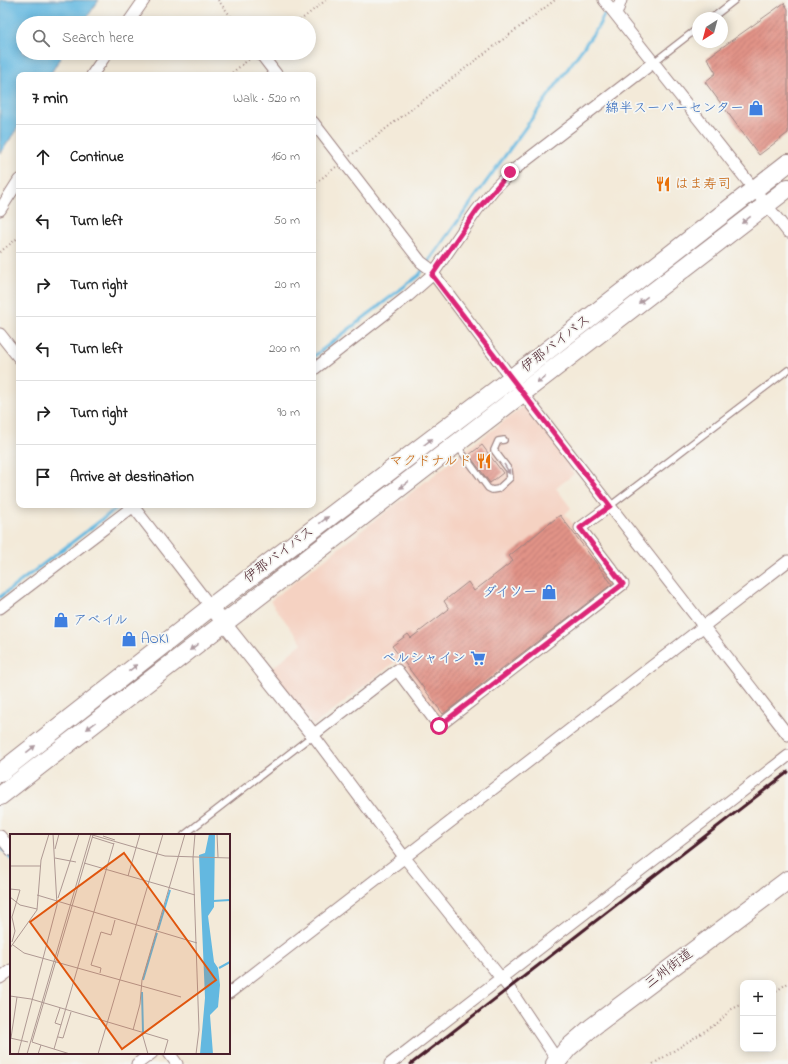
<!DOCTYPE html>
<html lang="en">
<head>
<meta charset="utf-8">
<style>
	body { margin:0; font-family:"Indie Flower","Klee One",sans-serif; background:#f6f6f6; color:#222 }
	.controls { position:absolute; right:12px; bottom:12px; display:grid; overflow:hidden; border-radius:8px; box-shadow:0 2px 10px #0003 }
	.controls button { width:36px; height:36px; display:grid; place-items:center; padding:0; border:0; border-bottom:1px solid #e0e0e0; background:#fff; color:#222; font:20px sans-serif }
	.compass { position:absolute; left:692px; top:12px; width:36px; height:36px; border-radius:50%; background:#fff; box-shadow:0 2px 10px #0003; rotate:216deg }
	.stop { position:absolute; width:12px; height:12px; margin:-9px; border:3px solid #db2777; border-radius:50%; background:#fff }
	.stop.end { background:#db2777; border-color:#fff; box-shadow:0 1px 4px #0008 }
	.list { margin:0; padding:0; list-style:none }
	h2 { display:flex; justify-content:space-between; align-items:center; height:52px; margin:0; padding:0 16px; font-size:17px }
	h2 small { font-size:13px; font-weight:400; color:#767676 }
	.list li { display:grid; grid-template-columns:26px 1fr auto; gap:12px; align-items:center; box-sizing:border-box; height:64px; padding:0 16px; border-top:1px solid #e0e0e0 }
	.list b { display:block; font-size:15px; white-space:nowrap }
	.list em { font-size:13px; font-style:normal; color:#767676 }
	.icon { flex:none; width:22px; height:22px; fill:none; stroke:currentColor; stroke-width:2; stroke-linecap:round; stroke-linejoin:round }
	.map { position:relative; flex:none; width:788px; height:1064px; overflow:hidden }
	.search { position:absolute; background:#fff; box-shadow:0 2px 10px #0003; left:16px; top:16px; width:300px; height:44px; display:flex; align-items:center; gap:10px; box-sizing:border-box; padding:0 14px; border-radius:22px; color:#767676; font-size:15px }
	.panel { position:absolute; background:#fff; box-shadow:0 2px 10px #0003; left:16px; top:72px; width:300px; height:436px; border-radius:8px }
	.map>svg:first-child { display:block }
</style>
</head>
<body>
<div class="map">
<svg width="788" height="1064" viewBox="0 0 788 1064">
	<defs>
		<pattern id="building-hatch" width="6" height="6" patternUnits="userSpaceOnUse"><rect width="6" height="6" fill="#e19387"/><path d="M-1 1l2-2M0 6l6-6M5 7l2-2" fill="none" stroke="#b8776f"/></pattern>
	</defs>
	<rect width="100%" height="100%" fill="#f6f6f2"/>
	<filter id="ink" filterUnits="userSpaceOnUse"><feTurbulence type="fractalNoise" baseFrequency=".025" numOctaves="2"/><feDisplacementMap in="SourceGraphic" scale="8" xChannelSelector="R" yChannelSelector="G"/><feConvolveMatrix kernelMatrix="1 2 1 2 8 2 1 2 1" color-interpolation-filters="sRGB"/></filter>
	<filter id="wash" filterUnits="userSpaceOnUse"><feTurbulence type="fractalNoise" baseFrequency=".012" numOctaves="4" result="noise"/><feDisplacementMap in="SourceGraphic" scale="16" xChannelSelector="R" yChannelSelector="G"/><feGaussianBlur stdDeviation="0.9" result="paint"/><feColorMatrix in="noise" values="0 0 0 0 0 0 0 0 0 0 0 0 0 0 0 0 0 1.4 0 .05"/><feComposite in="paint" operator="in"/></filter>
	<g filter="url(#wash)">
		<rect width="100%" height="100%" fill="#f3ead9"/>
		<path fill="#f5d2c2" d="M525 405 574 467 570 470 574 474 556 488 571 508 565 514 613 577 615 583 613 586 445 717 436 715 395 662 313 726 270 670 302 643 270 601Z"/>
		<path fill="#63b8e0" stroke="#566c86" d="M0 0H99L83 23H23V53H63L50 75H19V126L0 154Z"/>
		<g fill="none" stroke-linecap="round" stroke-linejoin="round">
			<path stroke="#63b8e0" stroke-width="3" d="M313 357 419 275 598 27 607 9
				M0 597 121 505
				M0 845 11 859
				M161 1053 170 1064"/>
		</g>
		<g id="blocks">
			<path fill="url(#building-hatch)" d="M784 3 788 9V133L759 155 705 82 716 73 707 58Z
				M482 445 503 473 490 483 469 455Z
				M560 515 612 584 443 714 392 646 408 634 411 638 449 609 444 601 468 582 474 591 513 561 509 556Z"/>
		</g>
	</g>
	<g filter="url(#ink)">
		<use href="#blocks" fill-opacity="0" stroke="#9e8482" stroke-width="1"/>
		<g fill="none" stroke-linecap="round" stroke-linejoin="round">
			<g stroke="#9e8482" stroke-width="8">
				<path id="service" d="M712 18 735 0
					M654 62 698 28
					M458 447 488 488 492 490 498 489 510 478 509 470 494 450 498 441 504 440
					M610 506 788 370
					M184 835 313 735"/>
			</g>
			<g stroke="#9e8482" stroke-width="13">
				<path id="minor" d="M604 0 788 232
					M616 15 621 0
					M128 23 144 0
					M260 53 277 75
					M92 75 107 53
					M313 122 421 262 429 268 523 394 788 735
					M0 210 19 180
					M0 334 19 358
					M313 370 408 296 432 275 477 210 494 189 511 172 654 62
					M132 505 211 607
					M0 608 135 505
					M0 836 11 850
					M0 978 11 970
					M229 993 788 561
					M169 1053 177 1064
					M137 1064 152 1053
					M390 1064 788 756
					M560 1064 509 988 405 858 313 735 397 670 439 726 623 584 580 528 610 506"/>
			</g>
			<g stroke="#9e8482" stroke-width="16">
				<path id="tertiary" d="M211 607 313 735"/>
			</g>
			<g stroke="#9e8482" stroke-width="20">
				<path id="trunk" d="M0 773 211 607 512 378 788 163
					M0 796 788 188
					M555 1064 568 1048 591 1028 788 880"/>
			</g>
			<path stroke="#9e8482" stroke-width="2" stroke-dasharray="1 3" stroke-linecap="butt" d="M218 0 236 23
				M297 23 326 0
				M229 75 252 57
				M350 156 555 0
				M313 185 336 167
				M0 252 19 237
				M773 993 788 983
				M653 1064 719 1022 730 1010 743 1004"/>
			<use href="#service" stroke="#fff" stroke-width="5.5"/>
			<use href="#minor" stroke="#fff" stroke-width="11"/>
			<use href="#tertiary" stroke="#fff" stroke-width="14"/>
			<use href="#trunk" stroke="#fff" stroke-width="18"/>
			<path stroke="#4a1f2b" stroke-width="3" d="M411 1064 788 772"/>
		</g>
		<defs><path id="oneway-solid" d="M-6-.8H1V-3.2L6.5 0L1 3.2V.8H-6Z"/></defs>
		<g fill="#ae9aa0">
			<use href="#oneway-solid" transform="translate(746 220) rotate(142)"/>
			<use href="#oneway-solid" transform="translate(643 300) rotate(142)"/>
			<use href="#oneway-solid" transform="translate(541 380) rotate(142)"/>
			<use href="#oneway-solid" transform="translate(428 442) rotate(-37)"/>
			<use href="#oneway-solid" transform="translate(507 469) rotate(60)"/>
			<use href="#oneway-solid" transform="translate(404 485) rotate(142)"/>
			<use href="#oneway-solid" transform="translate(324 520) rotate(-37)"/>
			<use href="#oneway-solid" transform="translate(194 647) rotate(142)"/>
			<use href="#oneway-solid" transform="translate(133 668) rotate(-38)"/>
			<use href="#oneway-solid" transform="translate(91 726) rotate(142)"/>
			<use href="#oneway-solid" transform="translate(31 749) rotate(-38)"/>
		</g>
	</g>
	<g fill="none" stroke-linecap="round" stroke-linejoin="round" filter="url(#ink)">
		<path stroke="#db2777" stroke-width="5" d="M439 726 623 584 580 528 610 506 432 275 477 210 510 172"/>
	</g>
	<defs>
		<g id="shop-bare" transform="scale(1.2)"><path d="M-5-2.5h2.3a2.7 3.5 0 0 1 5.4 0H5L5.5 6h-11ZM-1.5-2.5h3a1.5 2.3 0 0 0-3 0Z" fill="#3f7fe0" stroke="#f6f6f2" stroke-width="2.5" paint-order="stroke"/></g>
		<g id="restaurant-bare" transform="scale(1.2)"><path d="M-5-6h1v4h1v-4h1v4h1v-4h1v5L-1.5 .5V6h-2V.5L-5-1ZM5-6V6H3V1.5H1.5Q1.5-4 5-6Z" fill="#e8710a" stroke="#f6f6f2" stroke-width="2.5" paint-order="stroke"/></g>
		<g id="supermarket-bare" transform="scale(1.2)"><path d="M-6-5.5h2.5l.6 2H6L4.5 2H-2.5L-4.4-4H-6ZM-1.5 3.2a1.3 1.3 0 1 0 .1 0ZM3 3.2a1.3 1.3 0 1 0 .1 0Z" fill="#3f7fe0" stroke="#f6f6f2" stroke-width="2.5" paint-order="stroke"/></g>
	</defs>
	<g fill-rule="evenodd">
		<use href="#shop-bare" x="756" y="108"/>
		<use href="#restaurant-bare" x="663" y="184"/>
		<use href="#restaurant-bare" x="484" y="461"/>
		<use href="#shop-bare" x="549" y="592"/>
		<use href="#shop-bare" x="61" y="620"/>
		<use href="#shop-bare" x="129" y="639"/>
		<use href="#supermarket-bare" x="478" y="658"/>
	</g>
	<g text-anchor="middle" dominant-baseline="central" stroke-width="3.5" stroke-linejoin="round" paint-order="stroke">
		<g font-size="14" fill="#366cbe" stroke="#f6f6f2" text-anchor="end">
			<text x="744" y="108">綿半スーパーセンター</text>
			<text x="537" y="592">ダイソー</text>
			<text x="73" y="620" text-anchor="start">アベイル</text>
			<text x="141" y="639" text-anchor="start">AOKI</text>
			<text x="466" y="658">ベルシャイン</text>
		</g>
		<g font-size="14" fill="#c56008" stroke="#f6f6f2" text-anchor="start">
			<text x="675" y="184">はま寿司</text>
			<text x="472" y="461" text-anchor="end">マクドナルド</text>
		</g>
		<g font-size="14" fill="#4a1f2b" stroke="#f6f6f2">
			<text transform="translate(556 344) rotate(-38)">伊那バイパス</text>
			<text transform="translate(279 555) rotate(-37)">伊那バイパス</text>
			<text transform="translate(669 969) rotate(-37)">三州街道</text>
		</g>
	</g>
	<g transform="translate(10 834)">
		<rect width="220" height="220" fill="#f3ead9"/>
		<path d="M199 0H205L204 73 198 82 204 128 208 134 210 151 208 173 200 181 203 220H190L195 164 189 21 195 19Z" fill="#63b8e0"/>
		<path fill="none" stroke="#63b8e0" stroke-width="2" d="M203 67 220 66M148 96 160 56M209 134 220 128M133 146 147 99M132 158 133 198"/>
		<path fill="none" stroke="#af9993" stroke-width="1" d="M79 0 155 22 220 24M185 0 183 24 189 196 186 220M207 0 208 23M93 2 105 6M82 3 104 10M45 15 49 0M45 24 66 28M74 29 185 61M0 32H30M118 42 130 0M0 55 10 56 2 83 5 97 2 108M27 61 187 109M0 63 10 71 27 75M48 64 69 0M3 111 14 119 171 163M0 114 27 76 31 26 39 0M90 139 91 134 81 131 91 98 101 101 105 86M0 162 21 165 158 206 154 220M50 174 45 189 51 191M123 196 130 170 132 146 175 0M132 199 138 220M48 203 53 204 61 178M0 204 18 208M1 204 7 163M31 211 22 208 83 1M44 215 104 9M8 220 47 71 43 0M17 220 81 0M28 220 31 211 60 220M88 220 153 0"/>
		<path fill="#e0560e" fill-opacity="0.15" stroke="#e0560e" stroke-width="2" d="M114 19 206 146 112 215 20 88Z"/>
		<rect width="220" height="220" fill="none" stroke="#4a1f2b" stroke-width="2"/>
	</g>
</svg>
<div class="controls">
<button>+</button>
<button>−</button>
</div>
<svg class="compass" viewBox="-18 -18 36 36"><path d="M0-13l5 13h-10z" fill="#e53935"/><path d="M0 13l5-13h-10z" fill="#767676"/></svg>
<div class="stop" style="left:439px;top:726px"></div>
<div class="stop end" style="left:510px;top:172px"></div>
<div class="search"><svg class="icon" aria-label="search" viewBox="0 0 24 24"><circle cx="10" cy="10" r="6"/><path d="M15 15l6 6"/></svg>Search here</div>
<section class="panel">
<h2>7 min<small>Walk · 520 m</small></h2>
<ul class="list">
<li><svg class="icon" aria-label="ahead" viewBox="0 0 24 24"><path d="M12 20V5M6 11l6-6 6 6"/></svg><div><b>Continue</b></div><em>160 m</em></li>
<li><svg class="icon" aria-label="left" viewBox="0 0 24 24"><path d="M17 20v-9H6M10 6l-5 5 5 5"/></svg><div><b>Turn left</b></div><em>50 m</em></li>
<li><svg class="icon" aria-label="right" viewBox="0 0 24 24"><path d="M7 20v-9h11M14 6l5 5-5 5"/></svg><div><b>Turn right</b></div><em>20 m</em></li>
<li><svg class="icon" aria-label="left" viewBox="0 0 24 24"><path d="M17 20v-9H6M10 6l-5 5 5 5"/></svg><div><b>Turn left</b></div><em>200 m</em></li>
<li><svg class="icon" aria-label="right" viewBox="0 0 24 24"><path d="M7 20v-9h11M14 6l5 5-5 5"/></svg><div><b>Turn right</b></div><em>90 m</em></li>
<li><svg class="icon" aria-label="arrive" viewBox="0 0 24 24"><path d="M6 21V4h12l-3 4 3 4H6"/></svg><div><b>Arrive at destination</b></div></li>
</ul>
</section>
</div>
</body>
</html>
